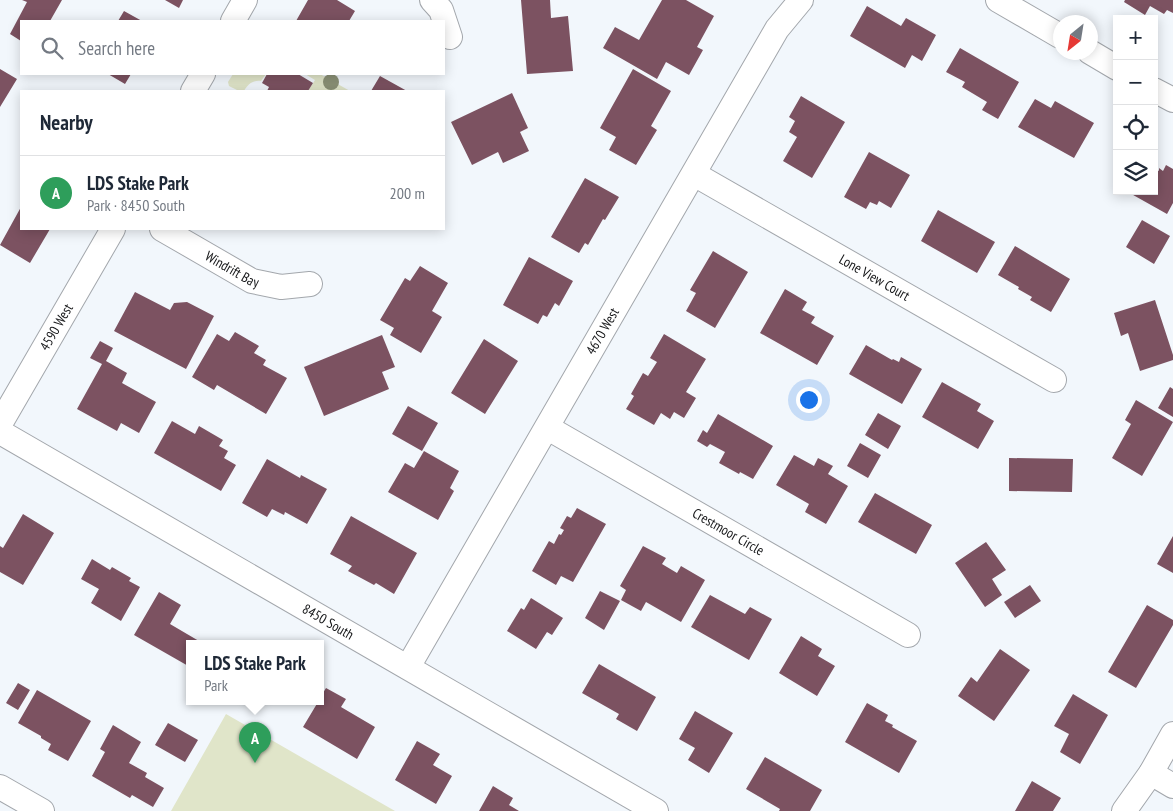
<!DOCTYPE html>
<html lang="en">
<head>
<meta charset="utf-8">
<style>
	body { margin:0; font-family:"PT Sans Narrow",sans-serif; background:#f2f2f3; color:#1f2937 }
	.controls { position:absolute; right:15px; top:15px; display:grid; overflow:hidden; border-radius:0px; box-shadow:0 2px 12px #0003 }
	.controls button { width:45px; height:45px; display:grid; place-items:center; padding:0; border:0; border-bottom:1px solid #e0e1e3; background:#fff; color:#1f2937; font:25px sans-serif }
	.compass { position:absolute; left:1053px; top:15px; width:45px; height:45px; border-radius:50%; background:#fff; box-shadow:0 2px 12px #0003; rotate:210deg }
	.you { position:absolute; left:808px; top:399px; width:18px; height:18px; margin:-12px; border:4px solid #fff; border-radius:50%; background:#1a73e8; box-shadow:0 0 0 8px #1a73e833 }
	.badge { display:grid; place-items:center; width:32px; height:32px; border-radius:50%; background:#d93025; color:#fff; font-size:16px; font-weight:700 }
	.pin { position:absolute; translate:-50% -41px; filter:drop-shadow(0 1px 2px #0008) }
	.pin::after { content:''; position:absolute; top:26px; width:18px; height:15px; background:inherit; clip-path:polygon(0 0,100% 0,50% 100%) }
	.popup { position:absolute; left:186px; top:640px; width:138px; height:65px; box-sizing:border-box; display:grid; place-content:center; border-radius:0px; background:#fff; filter:drop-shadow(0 1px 4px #0005); font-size:16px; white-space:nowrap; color:#747a83 }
	.popup b { font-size:19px; color:#1f2937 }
	.popup::after { content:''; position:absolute; left:50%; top:100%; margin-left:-10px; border:10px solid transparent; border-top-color:#fff }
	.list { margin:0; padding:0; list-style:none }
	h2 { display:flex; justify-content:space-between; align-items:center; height:65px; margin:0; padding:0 20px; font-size:21px }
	h2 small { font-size:16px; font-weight:400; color:#747a83 }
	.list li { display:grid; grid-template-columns:32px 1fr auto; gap:15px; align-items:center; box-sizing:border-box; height:75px; padding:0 20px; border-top:1px solid #e0e1e3 }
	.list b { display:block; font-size:19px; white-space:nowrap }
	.list p { margin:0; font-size:16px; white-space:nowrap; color:#747a83 }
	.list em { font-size:16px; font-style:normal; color:#747a83 }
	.icon { flex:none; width:28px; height:28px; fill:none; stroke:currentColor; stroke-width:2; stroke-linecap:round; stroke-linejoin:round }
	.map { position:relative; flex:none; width:1173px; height:811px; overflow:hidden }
	.search { position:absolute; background:#fff; box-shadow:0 2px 12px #0003; left:20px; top:20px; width:425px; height:55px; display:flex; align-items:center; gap:12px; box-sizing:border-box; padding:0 18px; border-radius:0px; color:#747a83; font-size:19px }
	.panel { position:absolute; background:#fff; box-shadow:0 2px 12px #0003; left:20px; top:90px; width:425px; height:140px; border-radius:0px }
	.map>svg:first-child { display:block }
</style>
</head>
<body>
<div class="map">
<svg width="1173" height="811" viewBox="0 0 1173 811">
	<rect width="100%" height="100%" fill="#f2f7fc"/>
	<path fill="#e0e5c9" d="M233 74H266L261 81C253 80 248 84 244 91H239L229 86 228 82Z
		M305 74H320L350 91H308L315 80Z
		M226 714 395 811H171Z"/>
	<path fill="#7c5261" d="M22 0H62L50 21H21V41L10 34 27 2Z
		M165 0H183L179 8Z
		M308 0H337L355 11 349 21H296Z
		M521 0H550L551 18 568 16 573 71 527 74Z
		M662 0H686L714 16 697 47 703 50 689 75 666 62 657 79 603 48 615 27 639 40Z
		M1125 0H1173V13L1167 10 1164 14 1150 6 1145 15 1124 2Z
		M867 6 901 26 906 18 936 35 922 61 912 55 905 68 850 36Z
		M124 11 142 21H118Z
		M960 48 1019 82 998 119 982 110 987 102 962 87 965 82 946 72Z
		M0 69 17 79 0 107Z
		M633 69 671 91 651 126 657 130 636 165 609 150 616 137 600 128Z
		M108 74H131L125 84Z
		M267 74H298L313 83 308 91H267L269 87 262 83Z
		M380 76 407 91H371Z
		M512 93 528 128 520 132 529 151 503 163 498 152 472 165 451 122Z
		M801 96 845 122 812 178 783 161 797 137 789 132 795 121 789 117Z
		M1035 99 1051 108 1055 101 1094 123 1074 158 1018 127Z
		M869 152 910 175 891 208 879 201 877 205 870 202 866 209 844 197Z
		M1166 165 1173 169V203L1167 214 1126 191H1154V168L1159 171V168L1163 171Z
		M585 178 619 197 605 220 603 219 588 245 585 243 579 253 551 237Z
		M21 207V229H50L30 263 0 245Z
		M938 210 995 242 977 273 921 241Z
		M1142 220 1170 236 1154 264 1126 247Z
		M1015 246 1070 279 1051 312 1030 300 1032 297 1018 289 1019 287 998 275Z
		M713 251 748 272 715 328 686 311 696 293 690 290Z
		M529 257 573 281 559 306 555 303 547 317 543 315 538 324 503 305Z
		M420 266 448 283 432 311 442 317 421 353 390 335 394 328 380 320 405 278 410 281Z
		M785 289 807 302 802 310 815 317 811 323 834 336 817 365 760 333Z
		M135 292 170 310 174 303 187 302 214 316 186 369 114 331Z
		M1155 300 1173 355V360L1140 371 1128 333 1121 336 1114 313Z
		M235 332 259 346 254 353 266 360 263 365 287 378 266 414 217 385 214 390 192 377 217 334 229 341Z
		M664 334 706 359 686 392 696 398 684 418 674 412 670 419 661 413 654 425 626 409 634 396 631 394 643 373 648 376 657 362 650 358Z
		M382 335 395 367 382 372 389 389 324 416 304 367Z
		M484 339 518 361 485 414 451 393Z
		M100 341 113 348 106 361 127 373 122 383 156 402 139 433 121 423 117 431 77 409 102 364 90 358Z
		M866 345 892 360 893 359 899 362 901 357 922 369 902 404 849 374Z
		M942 382 981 404 977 411 994 421 978 449 922 417Z
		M1170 387 1173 389V417L1158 408Z
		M1136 400 1173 422 1142 476 1112 458 1131 424 1125 420Z
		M408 406 438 423 422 451 392 434Z
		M878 413 901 426 888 449 865 435Z
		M718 414 773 446 753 479 740 472 739 474 719 463 725 452 710 444 707 447 697 441 703 430 707 433Z
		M172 421 195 434 199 426 223 440 219 446 228 451 224 458 236 465 221 491 154 453Z
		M860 443 881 455 868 478 847 466Z
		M424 451 459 471 450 488 454 491 438 520 388 492 405 463 414 468Z
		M794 455 814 466 818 458 833 466 828 474 848 486 826 524 805 512 809 504 776 485Z
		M1009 458 1073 459 1072 492 1009 491Z
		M267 459 300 478 301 475 327 489 307 524 285 512 284 515 272 509 267 517 242 503Z
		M875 493 932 525 916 554 858 522Z
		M577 508 606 524 573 582 561 576 556 585 532 571 549 541 554 544 559 534 561 535 564 530 560 528 567 516 571 518Z
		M23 514 54 533 23 585 0 572V546L3 548Z
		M351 516 417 553 394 594 376 583 374 585 348 571 352 566 330 554Z
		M1173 536V573L1157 564Z
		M986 542 1006 570 992 579 1002 595 985 607 955 563Z
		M643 546 666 558 662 564 677 573 681 566 705 580 681 622 646 602 641 611 621 600 626 590 620 586Z
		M92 559 110 570 112 567 131 578 129 581 140 587 121 621 91 603 99 589 81 579Z
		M1030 585 1041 601 1015 618 1004 602Z
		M600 591 620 601 604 630 585 618Z
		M159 592 181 605 170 624 204 644H190V667L134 635Z
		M710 595 745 614 750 607 772 619 749 660 691 627Z
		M531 598 563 618 552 635 547 632 536 649 507 631 521 608 524 610Z
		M1147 605 1173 620V625L1136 688 1108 672Z
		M801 636 822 649 818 656 835 666 817 696 779 673Z
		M1000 649 1030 670 994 721 958 696 971 677 977 682Z
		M599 664 656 697 637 731 616 719 619 714 582 693Z
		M18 683 30 690 18 710 6 703Z
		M326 688 346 699 341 707 375 727 357 759 303 727 318 702H320V698Z
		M37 690 91 721 68 761 48 750 51 744 41 738V736L18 723Z
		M1073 694 1108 715 1080 764 1060 752 1069 734 1054 726Z
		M867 703 888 715 885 721 893 725 892 727 917 741 899 773 845 742Z
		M695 711 733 733 709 773 688 760 695 748 679 739Z
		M168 723 198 740 185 762 155 745Z
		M113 725 141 742 129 763 147 773 145 777 164 788 153 807 132 795 130 798 92 776 105 752 100 749Z
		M417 741 440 754 433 765 452 776 436 804 395 780Z
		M765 757 822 790 810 811H779L780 809 746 789Z
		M1032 781 1061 798 1053 811H1015Z
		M493 786 513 798 509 805 519 811H479Z"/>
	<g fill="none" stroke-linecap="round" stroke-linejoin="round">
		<g stroke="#a3a7ac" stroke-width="26">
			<g id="minor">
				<path d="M432 0 441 10 450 37"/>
				<path d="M998 0 1060 36"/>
				<path d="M233 21 245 0"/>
				<path d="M1090 52 1117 68"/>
				<path d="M1154 90 1173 100"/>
				<path d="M193 91 203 74"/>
				<path id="s1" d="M694 174 1054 380"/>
				<path id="s2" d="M162 229 252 281 281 287 310 284"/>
				<path id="s3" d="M0 424 113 229"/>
				<path id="s4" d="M548 428 908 635"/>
				<path id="s5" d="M0 432 656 811"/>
				<path id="s6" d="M408 667 777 29 801 0"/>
				<path d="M1151 773 1173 786"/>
				<path d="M0 787 42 811"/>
				<path d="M1124 811 1151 773 1173 734"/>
			</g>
		</g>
		<use href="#minor" stroke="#fff" stroke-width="24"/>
	</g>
	<circle fill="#8b9176" cx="331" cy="82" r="8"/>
	<g text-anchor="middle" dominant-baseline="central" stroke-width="5" stroke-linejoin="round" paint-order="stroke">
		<g font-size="14" fill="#141517" stroke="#f2f7fc">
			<text stroke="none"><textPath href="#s2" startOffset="81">Windrift Bay</textPath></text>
			<text stroke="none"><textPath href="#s1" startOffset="208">Lone View Court</textPath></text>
			<text stroke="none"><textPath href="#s3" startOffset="112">4590 West</textPath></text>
			<text stroke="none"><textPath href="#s6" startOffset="388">4670 West</textPath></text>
			<text stroke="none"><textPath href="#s4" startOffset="208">Crestmoor Circle</textPath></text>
			<text stroke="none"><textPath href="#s5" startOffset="379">8450 South</textPath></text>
		</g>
	</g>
</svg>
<div class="controls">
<button>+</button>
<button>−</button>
<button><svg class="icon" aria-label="locate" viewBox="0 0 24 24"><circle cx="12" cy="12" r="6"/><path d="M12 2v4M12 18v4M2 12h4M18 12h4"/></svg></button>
<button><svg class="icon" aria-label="layers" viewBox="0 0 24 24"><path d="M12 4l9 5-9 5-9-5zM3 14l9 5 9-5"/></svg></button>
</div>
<svg class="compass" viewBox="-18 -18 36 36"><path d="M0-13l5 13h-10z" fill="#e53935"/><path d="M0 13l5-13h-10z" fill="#747a83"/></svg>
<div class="you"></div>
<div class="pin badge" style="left:255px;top:763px;background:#2e9e5b">A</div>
<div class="popup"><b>LDS Stake Park</b>Park</div>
<div class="search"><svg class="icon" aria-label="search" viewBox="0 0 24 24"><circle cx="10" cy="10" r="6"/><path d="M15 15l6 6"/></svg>Search here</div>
<section class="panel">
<h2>Nearby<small></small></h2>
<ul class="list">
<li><span class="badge" style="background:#2e9e5b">A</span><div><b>LDS Stake Park</b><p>Park · 8450 South</p></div><em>200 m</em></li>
</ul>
</section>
</div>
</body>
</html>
